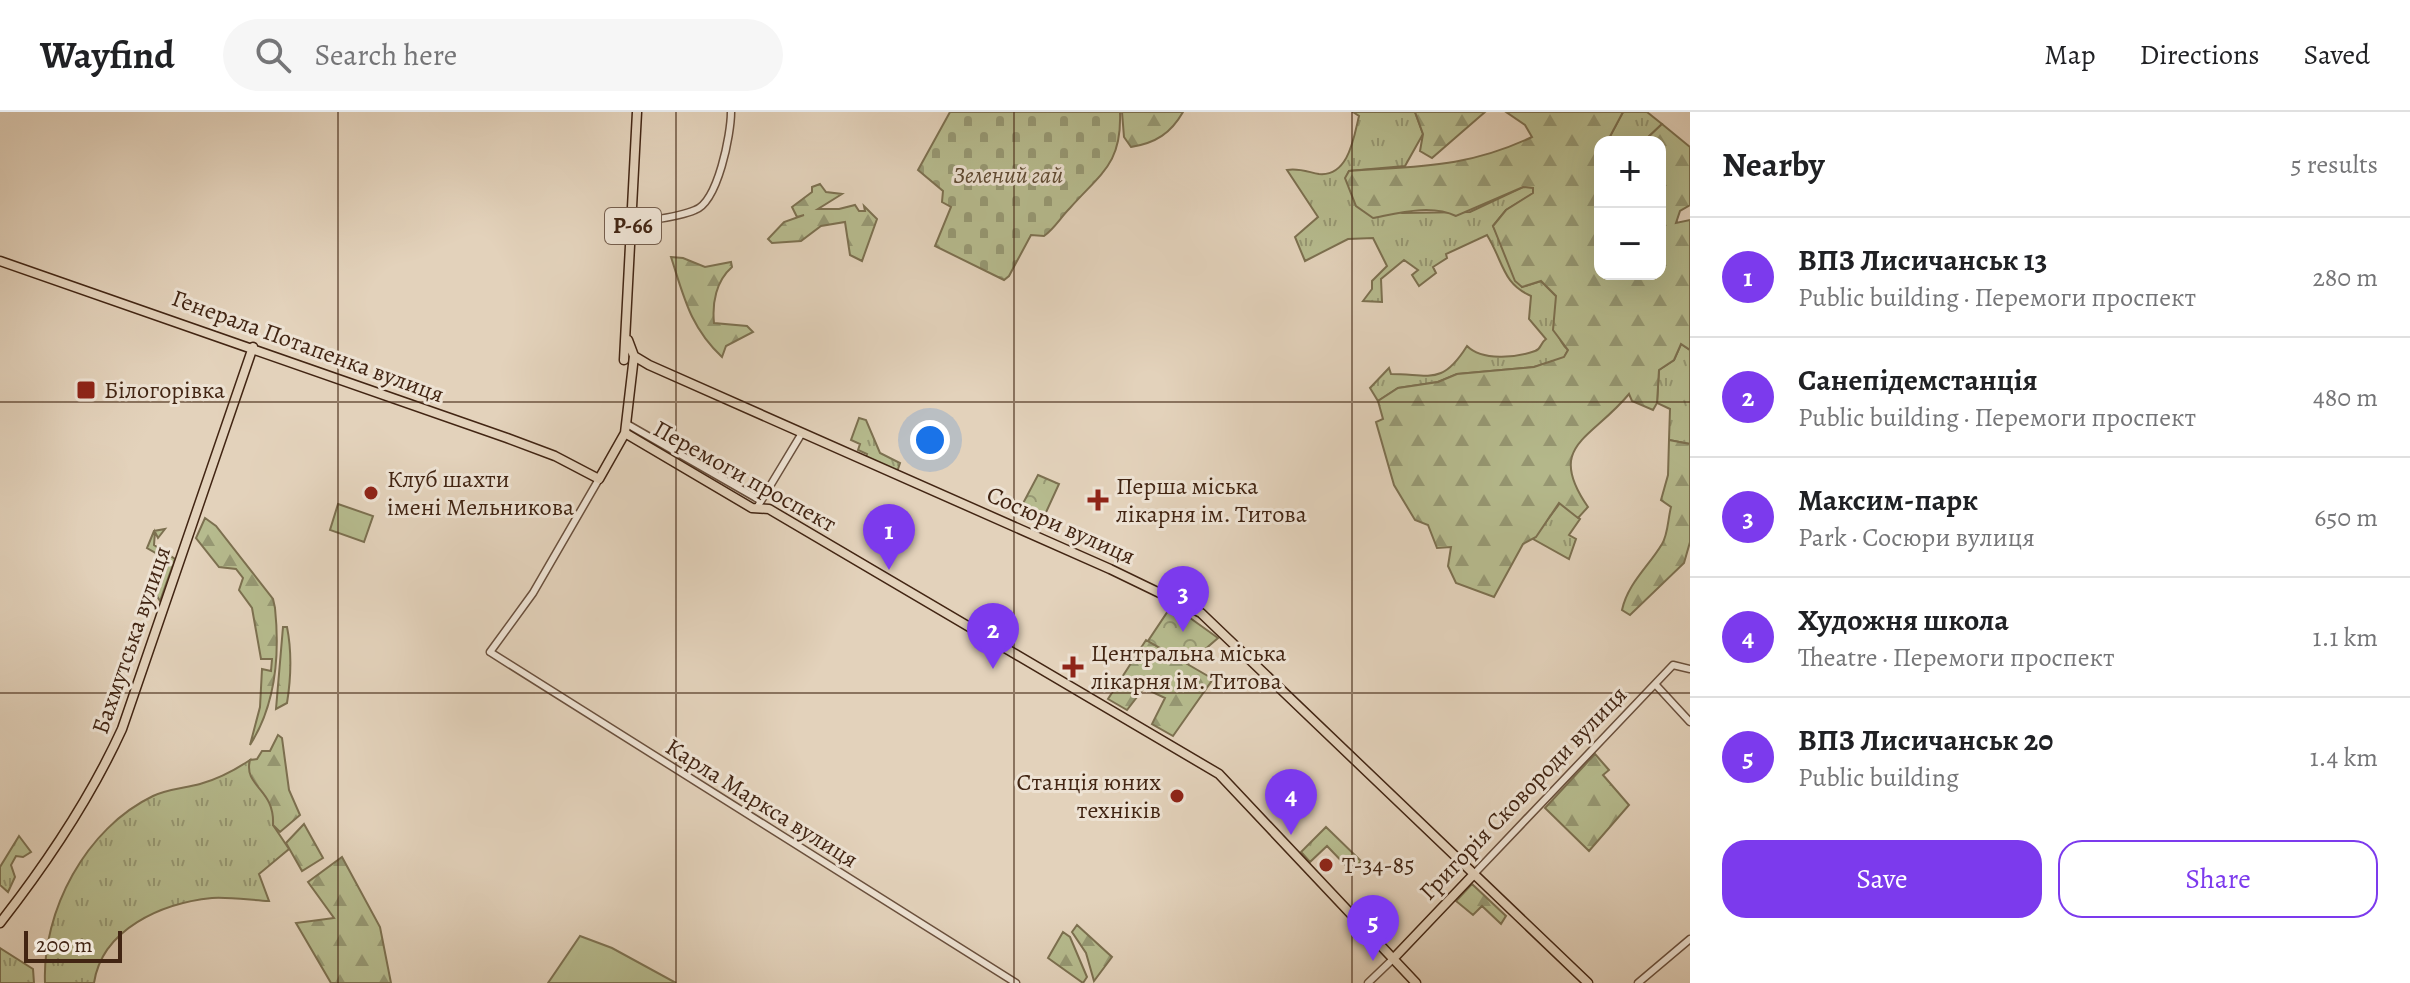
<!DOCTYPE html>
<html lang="en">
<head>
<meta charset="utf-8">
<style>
	body { margin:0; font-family:Alegreya,serif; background:#f6f6f6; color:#202124 }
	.controls { position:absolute; right:24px; top:24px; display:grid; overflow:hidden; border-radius:16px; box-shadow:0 8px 32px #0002 }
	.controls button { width:72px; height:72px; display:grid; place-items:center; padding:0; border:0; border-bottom:2px solid #e0e0e0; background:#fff; color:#202124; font:40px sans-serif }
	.scale { position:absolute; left:24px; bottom:20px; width:98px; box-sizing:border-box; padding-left:8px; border:4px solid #422513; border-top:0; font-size:22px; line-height:28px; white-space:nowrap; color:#422513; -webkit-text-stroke:6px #ede2d3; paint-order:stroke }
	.you { position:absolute; left:930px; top:328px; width:28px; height:28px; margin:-20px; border:6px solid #fff; border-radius:50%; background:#1a73e8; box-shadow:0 0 0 12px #1a73e833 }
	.badge { display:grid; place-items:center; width:52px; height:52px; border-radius:50%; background:#7c3aed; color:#fff; font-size:26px; font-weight:700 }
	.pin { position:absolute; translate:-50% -66px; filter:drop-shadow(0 2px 4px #0008) }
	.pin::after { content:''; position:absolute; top:42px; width:28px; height:24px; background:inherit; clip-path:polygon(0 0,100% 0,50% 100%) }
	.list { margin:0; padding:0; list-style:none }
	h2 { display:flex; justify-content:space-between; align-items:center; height:104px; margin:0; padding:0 32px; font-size:34px }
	h2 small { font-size:26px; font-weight:400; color:#757577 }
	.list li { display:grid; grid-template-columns:52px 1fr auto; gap:24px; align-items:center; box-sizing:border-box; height:120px; padding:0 32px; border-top:2px solid #e0e0e0 }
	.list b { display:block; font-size:30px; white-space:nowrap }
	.list p { margin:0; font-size:26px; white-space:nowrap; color:#757577 }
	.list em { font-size:26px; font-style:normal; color:#757577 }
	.actions { display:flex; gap:16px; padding:24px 32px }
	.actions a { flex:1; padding:18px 0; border:2px solid #7c3aed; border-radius:24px; text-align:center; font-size:28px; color:#7c3aed }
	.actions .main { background:#7c3aed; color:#fff }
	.icon { flex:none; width:44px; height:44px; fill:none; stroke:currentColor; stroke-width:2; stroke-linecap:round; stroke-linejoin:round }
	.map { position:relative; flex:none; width:1690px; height:871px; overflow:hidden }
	header { display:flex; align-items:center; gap:48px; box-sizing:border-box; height:112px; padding:0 40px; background:#fff; border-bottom:2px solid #e0e0e0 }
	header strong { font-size:38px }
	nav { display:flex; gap:44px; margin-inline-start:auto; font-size:28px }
	.search { width:560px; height:72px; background:#f6f6f6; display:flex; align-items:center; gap:20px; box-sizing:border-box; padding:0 28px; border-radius:44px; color:#757577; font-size:30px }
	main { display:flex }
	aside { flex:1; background:#fff }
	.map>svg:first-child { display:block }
</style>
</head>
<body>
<header>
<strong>Wayfind</strong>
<div class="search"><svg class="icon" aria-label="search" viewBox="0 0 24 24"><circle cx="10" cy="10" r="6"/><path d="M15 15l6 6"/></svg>Search here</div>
<nav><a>Map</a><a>Directions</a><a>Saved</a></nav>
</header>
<main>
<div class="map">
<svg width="1690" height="871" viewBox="0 0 1690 871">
	<defs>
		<pattern id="grass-tufts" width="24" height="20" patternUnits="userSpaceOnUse" patternTransform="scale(2)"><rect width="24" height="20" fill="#b6bb8e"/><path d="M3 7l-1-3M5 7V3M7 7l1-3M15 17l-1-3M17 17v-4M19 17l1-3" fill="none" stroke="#969873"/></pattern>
		<pattern id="forest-firs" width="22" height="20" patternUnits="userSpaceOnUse" patternTransform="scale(2)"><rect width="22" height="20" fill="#b6bb8e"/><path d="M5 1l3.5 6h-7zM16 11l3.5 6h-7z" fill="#969873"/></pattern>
		<pattern id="cemetery-stones" width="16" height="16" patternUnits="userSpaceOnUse" patternTransform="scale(2)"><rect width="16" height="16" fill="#b6bb8e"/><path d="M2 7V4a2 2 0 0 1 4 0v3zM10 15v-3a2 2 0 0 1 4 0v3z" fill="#969873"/></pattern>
		<pattern id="park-crowns" width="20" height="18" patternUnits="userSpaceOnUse" patternTransform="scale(2)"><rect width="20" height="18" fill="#b6bb8e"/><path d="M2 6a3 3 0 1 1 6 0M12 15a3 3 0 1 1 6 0" fill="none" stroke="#969873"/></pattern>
	</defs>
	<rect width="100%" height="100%" fill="#e3d2bb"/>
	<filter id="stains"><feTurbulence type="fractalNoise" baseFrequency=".0025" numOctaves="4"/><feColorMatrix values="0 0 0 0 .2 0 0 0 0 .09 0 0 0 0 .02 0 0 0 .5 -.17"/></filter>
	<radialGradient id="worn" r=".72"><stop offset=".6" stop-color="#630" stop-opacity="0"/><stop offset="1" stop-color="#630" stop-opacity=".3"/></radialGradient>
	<path fill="url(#grass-tufts)" stroke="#7c7050" stroke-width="2" d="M1353 0H1415L1423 22 1405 54 1349 59 1346 66 1350 74 1402 101 1470 100 1523 75H1533L1534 81 1506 98 1493 114 1522 175 1541 169 1556 184C1558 204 1551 222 1568 238L1564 246 1534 255 1457 262 1438 270 1398 276 1378 289 1370 276 1389 256 1391 262C1430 262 1442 274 1467 234 1482 249 1516 246 1535 239 1542 237 1539 232 1546 227L1529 207 1531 184C1502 171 1504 151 1487 123L1446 142 1447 146 1433 155 1436 161 1419 174 1412 163 1418 158 1404 148 1381 167 1382 190 1363 189 1372 177V169L1387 154 1373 126 1348 127 1305 149 1295 125 1318 105 1287 58C1299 56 1308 60 1319 62 1349 65 1354 24 1359 4Z
		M1623 0H1647L1662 12 1643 30H1607Z
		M1681 232 1690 238V332L1669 328 1670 297 1657 291 1659 258 1674 248Z
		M859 306 866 308 880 341 900 351 897 360 866 345 867 342 858 338 860 332 851 328Z
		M1560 391 1580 407 1569 423 1576 427 1569 447 1533 427Z
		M165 417 158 426 155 420 154 433 175 447 160 489 150 473 159 443 147 436 154 419Z
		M250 648C246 666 266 681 274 696L273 713 289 737 259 762 269 789C250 788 230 785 212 786 162 791 102 817 94 871H45C42 799 86 716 153 684 167 677 185 676 200 672 218 667 235 658 250 648Z
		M1326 715 1361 749 1352 760 1327 734 1310 750 1301 740Z
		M19 724 31 740 23 745 16 744 11 753 15 765 8 780 0 773V755Z
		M0 836 33 857 34 871H0Z"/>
	<path fill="url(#forest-firs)" stroke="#7c7050" stroke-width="2" d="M1122 0H1183C1171 21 1156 31 1131 35L1124 25Z
		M1415 0H1485L1432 46 1420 39 1423 22Z
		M1506 0H1623L1607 30H1600V162H1660V30H1643L1662 12 1690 35V93L1680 99 1676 111 1690 108V238L1681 232 1674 248 1659 258 1657 291 1653 298 1632 289 1629 282C1591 328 1545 333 1588 395L1578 406 1559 391 1536 425 1523 432 1494 485 1456 471 1448 454 1451 435 1437 436 1428 413 1415 408 1394 373 1376 310 1383 307 1378 289 1398 276 1438 270 1457 262 1534 255 1564 245 1568 238 1553 218 1556 184 1541 169 1522 175 1515 169 1493 114 1506 98 1533 81V76L1523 75 1456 104C1431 92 1399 101 1373 106L1356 94 1345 66 1349 59C1419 54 1466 56 1532 25L1525 13Z
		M820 72 826 80 842 82 818 97H839L855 93 859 99H865L864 94 877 107 862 149 850 143 845 110 821 114 801 129 772 131 768 127 784 110 804 103 797 105 792 95 812 80V75Z
		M671 145 683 146 705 155 731 150 732 155C716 169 712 191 714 211L747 214 753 220 726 234 722 245C690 215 684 185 671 145Z
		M1669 328 1690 332V430L1684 451 1630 503 1622 498C1628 471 1649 454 1662 432 1668 423 1668 406 1671 395L1661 388 1668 363Z
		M205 406 216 414 273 487 275 496C280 544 276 592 250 633L260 595 262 557 271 559 272 547H261L252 496 239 478 243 466 236 457 219 455 196 426Z
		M283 515H287C292 540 291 566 287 591L276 597Z
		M1146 528 1213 567 1173 624 1152 612 1165 586 1144 576 1127 598 1108 587Z
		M278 623 282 626 289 678 300 703 280 720 273 713C275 676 243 675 250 648L257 647 262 639H270Z
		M1595 642 1609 658 1603 663 1629 693 1589 739 1545 696Z
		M304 712 323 746 302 759 286 731Z
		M342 745 380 815 391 871H331L296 811 334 806 308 770Z
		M1472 772 1506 804 1501 812 1482 794 1473 803 1456 789Z
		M1077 813 1112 845 1094 869 1086 841 1072 820Z
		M1063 820 1070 825 1087 865 1083 871 1048 846Z"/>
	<path fill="url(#cemetery-stones)" stroke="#7c7050" stroke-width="2" d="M950 0H1120C1122 52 1101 61 1070 96 1060 106 1055 116 1044 124L1031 123 1009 164 1004 168 935 134 951 95 942 90 943 79 918 58Z"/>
	<path fill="url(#park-crowns)" stroke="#7c7050" stroke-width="2" d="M1038 363 1059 372 1042 409 1019 399Z
		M1172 493 1218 526 1188 552 1148 529Z"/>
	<path fill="#b6bb8e" stroke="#7c7050" stroke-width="2" d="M338 392 373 404 364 430 330 418Z
		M580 824 612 836 676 871H548Z"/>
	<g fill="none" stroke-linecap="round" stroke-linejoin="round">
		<g stroke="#6a503d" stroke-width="9">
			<path id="minor" d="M633 111C653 107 677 106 695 98 718 90 731 22 731 0
				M627 312 758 387
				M599 367 533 481 490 540 1016 871
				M758 394 802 321
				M1655 572 1690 610
				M1474 762 1673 553 1690 557
				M1368 871 1393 847
				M1638 871 1690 827"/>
		</g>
		<g stroke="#422513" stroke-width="11">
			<path id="major" d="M0 149 507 326 555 344 599 367 625 321 634 244
				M628 228 634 244 649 253 1110 457 1201 501 1588 871
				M624 248 637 0
				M625 321 752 396 769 397 1219 662 1416 871
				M0 811C47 751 90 687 122 617L253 235
				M1393 847 1474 762"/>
		</g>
		<use href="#minor" stroke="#ede2d3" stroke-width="6"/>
		<use href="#major" stroke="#e3d2bb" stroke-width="8"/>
	</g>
	<path fill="none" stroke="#422513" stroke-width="2" stroke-opacity="0.55" d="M338 0V871M676 0V871M1014 0V871M1352 0V871M0 290H1690M0 581H1690"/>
	<g fill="#8f2418" stroke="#ede2d3" stroke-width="3">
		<rect x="76" y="268" width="20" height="20" rx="4"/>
		<circle cx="371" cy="381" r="8"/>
		<path d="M1094 376h8v8h8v8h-8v8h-8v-8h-8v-8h8z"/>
		<path d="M1069 543h8v8h8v8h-8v8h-8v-8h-8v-8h8z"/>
		<circle cx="1177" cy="684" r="8"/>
		<circle cx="1326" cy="753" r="8"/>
	</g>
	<g text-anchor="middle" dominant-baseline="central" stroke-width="6" stroke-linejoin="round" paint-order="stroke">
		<rect fill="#ede2d3" stroke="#755e4d" stroke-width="2" x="605" y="96" width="56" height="36" rx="6"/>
		<g font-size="22" font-weight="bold" fill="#422513">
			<text x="633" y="114">Р-66</text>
		</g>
		<g font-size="24" font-style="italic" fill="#5f4a32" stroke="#ede2d3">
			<text x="1008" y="63">Зелений гай</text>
		</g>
		<g font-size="24" fill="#422513" stroke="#ede2d3">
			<text transform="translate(308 234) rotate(20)">Генерала Потапенка вулиця</text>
			<text transform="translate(745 364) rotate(29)">Перемоги проспект</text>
			<text transform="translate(1061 413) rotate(24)">Сосюри вулиця</text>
			<text transform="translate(131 528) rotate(-71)">Бахмутська вулиця</text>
			<text transform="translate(1523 681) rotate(-46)">Григорія Сковороди вулиця</text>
			<text transform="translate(762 691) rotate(32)">Карла Маркса вулиця</text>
		</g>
		<g font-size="24" fill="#422513" stroke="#ede2d3" text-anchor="start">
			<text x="104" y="278">Білогорівка</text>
			<text x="387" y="367">Клуб шахти<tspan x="387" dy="28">імені Мельникова</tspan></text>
			<text x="1116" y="374">Перша міська<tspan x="1116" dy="28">лікарня ім. Титова</tspan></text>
			<text x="1091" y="541">Центральна міська<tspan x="1091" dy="28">лікарня ім. Титова</tspan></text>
			<text x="1161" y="670" text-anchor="end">Станція юних<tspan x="1161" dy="28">техніків</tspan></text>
			<text x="1342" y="753">Т-34-85</text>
		</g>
	</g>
	<rect width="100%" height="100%" filter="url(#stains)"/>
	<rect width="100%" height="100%" fill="url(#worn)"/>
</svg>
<div class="controls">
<button>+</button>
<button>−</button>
</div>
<div class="scale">200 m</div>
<div class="you"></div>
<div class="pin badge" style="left:889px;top:458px">1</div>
<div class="pin badge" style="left:993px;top:557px">2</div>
<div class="pin badge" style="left:1183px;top:520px">3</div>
<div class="pin badge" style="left:1291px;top:723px">4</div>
<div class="pin badge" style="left:1373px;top:849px">5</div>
</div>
<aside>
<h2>Nearby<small>5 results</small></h2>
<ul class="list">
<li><span class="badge">1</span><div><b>ВПЗ Лисичанськ 13</b><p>Public building · Перемоги проспект</p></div><em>280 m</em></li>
<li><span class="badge">2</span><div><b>Санепідемстанція</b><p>Public building · Перемоги проспект</p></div><em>480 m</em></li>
<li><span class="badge">3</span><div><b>Максим-парк</b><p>Park · Сосюри вулиця</p></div><em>650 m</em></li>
<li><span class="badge">4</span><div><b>Художня школа</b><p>Theatre · Перемоги проспект</p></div><em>1.1 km</em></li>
<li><span class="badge">5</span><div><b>ВПЗ Лисичанськ 20</b><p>Public building</p></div><em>1.4 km</em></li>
</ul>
<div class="actions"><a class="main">Save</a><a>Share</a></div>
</aside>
</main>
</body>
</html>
